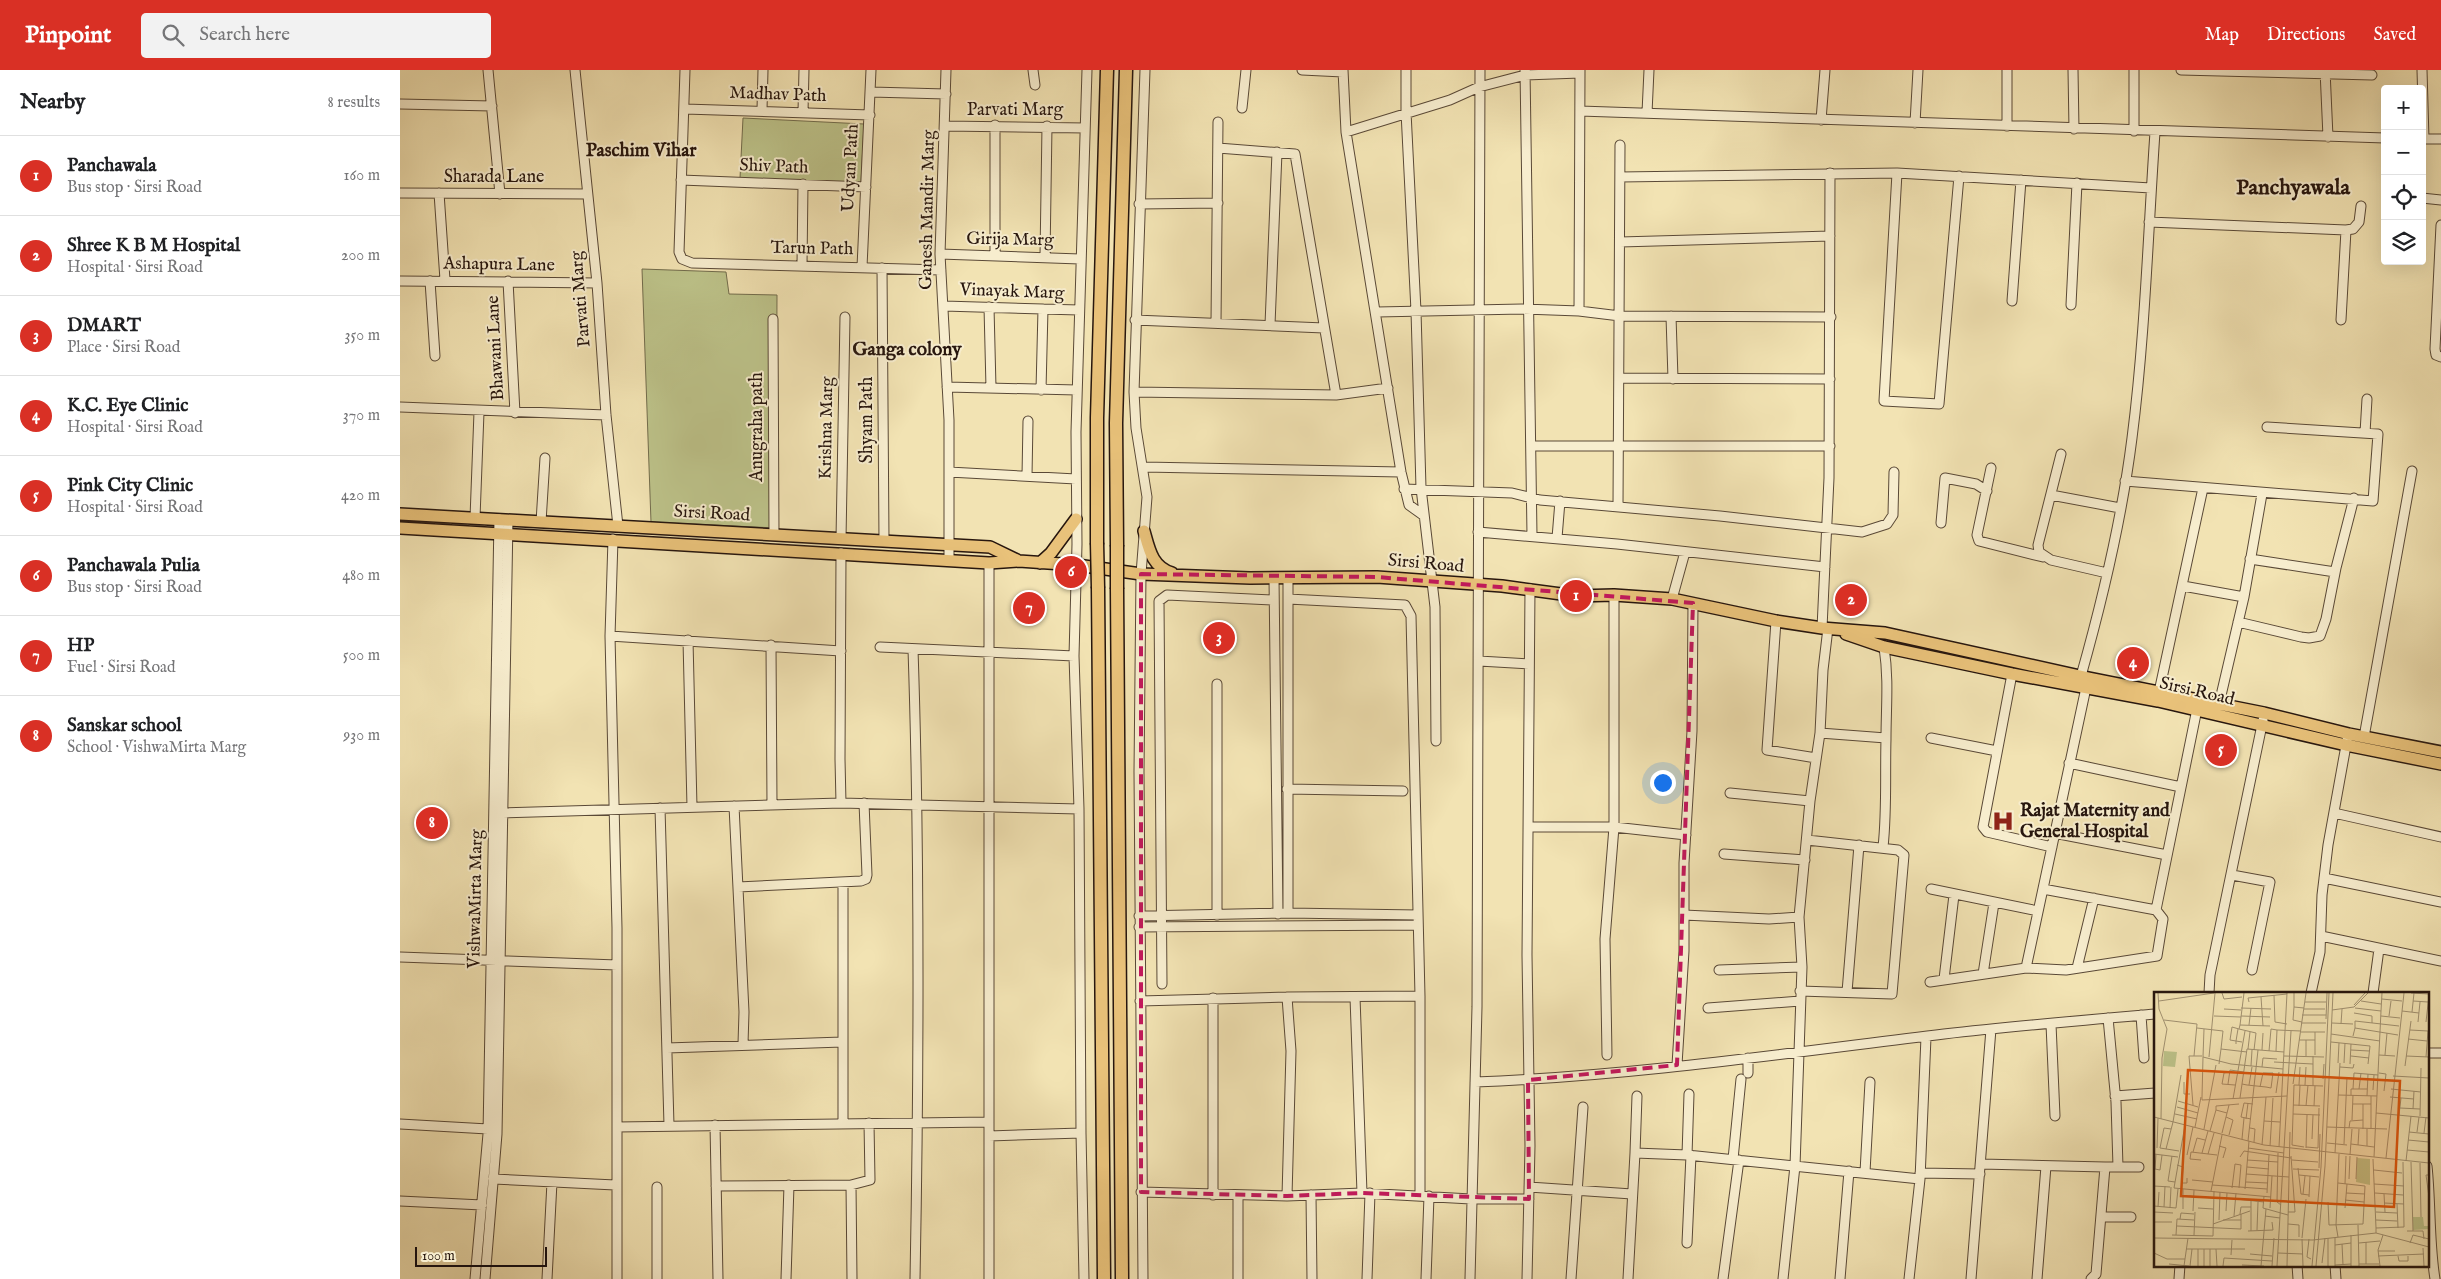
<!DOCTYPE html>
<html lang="en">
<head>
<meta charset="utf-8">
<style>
	body { margin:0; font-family:"IM FELL English",serif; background:#f2f2f2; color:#202124 }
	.controls { position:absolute; right:15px; top:15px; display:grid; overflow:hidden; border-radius:5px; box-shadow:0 5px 20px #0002 }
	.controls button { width:45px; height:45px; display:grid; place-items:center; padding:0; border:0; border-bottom:1px solid #e0e0e0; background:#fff; color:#202124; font:25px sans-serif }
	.scale { position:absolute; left:15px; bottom:12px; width:132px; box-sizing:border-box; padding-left:5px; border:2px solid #27160e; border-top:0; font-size:14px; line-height:18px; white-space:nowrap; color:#27160e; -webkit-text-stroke:4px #f7edce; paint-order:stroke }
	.you { position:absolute; left:1262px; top:712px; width:18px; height:18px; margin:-12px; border:4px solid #fff; border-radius:50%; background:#1a73e8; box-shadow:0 0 0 8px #1a73e833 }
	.badge { display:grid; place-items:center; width:32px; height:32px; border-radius:50%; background:#d93025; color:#fff; font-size:16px; font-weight:700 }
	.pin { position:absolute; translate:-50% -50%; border:2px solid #fff; box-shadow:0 1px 5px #0006 }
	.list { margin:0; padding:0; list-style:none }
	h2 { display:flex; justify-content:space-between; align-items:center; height:65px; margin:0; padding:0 20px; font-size:21px }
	h2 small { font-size:16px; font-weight:400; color:#757577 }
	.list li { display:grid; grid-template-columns:32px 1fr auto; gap:15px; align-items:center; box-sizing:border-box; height:80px; padding:0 20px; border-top:1px solid #e0e0e0 }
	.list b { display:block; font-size:19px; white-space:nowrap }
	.list p { margin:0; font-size:16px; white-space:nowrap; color:#757577 }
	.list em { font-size:16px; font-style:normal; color:#757577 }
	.icon { flex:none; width:28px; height:28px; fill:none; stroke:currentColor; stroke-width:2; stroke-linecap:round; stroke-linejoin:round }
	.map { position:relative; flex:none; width:2041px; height:1209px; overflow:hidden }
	header { display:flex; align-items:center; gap:30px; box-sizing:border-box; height:70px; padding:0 25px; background:#d93025; color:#fff }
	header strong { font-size:24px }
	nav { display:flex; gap:28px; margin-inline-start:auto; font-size:18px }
	.search { width:350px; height:45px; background:#f2f2f2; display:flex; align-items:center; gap:12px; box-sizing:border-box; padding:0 18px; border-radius:5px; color:#757577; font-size:19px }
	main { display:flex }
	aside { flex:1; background:#fff }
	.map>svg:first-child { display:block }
</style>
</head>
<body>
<header>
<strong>Pinpoint</strong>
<div class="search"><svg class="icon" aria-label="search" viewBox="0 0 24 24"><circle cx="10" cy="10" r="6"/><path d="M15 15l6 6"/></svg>Search here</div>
<nav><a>Map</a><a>Directions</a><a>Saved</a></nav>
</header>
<main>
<aside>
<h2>Nearby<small>8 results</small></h2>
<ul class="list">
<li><span class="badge">1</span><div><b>Panchawala</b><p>Bus stop · Sirsi Road</p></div><em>160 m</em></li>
<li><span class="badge">2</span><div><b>Shree K B M Hospital</b><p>Hospital · Sirsi Road</p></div><em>200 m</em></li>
<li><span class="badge">3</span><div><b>DMART</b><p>Place · Sirsi Road</p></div><em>350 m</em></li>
<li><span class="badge">4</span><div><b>K.C. Eye Clinic</b><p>Hospital · Sirsi Road</p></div><em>370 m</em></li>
<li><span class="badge">5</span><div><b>Pink City Clinic</b><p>Hospital · Sirsi Road</p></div><em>420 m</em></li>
<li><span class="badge">6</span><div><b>Panchawala Pulia</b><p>Bus stop · Sirsi Road</p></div><em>480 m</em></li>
<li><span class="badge">7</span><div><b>HP</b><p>Fuel · Sirsi Road</p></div><em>500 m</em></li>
<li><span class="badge">8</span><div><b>Sanskar school</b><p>School · VishwaMirta Marg</p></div><em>930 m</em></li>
</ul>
</aside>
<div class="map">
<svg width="2041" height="1209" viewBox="0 0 2041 1209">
	<rect width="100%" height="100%" fill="#f2e3b3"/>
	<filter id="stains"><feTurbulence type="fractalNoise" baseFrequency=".004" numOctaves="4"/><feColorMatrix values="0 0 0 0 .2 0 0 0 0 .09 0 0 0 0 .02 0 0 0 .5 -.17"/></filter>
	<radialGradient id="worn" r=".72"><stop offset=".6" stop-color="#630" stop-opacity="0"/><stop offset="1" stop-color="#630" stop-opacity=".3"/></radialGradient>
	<path fill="#bdc38a" stroke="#726c4c" d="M343 48 464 54 461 113 340 108Z
		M242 199 326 202 329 224 377 225 376 458 251 452Z"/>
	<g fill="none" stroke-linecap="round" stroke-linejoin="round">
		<g stroke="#5a4937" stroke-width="11">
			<path id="minor" d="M88 0 100 124
				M175 0 197 213 206 345 218 456
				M285 0 279 182 282 189 292 193 541 200
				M546 0 540 184 549 350V490
				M633 0 635 15
				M902 0 943 2
				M943 0 946 62 1001 402 1009 435 1023 445
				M1006 0V42L1016 241 1021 418 1035 537 1036 671
				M1125 0 1132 465
				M1607 0V56
				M1673 0 1674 59
				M1781 0 1972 5
				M1925 0 1928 67
				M2022 0 2024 69
				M471 22 546 24
				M0 34 92 36
				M842 38 846 0
				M285 39 470 45
				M362 40 363 0
				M1180 41 1985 68
				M403 42 404 0
				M1247 43 1249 0
				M1421 50 1425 0
				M1515 53 1518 0
				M545 56 685 58
				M1734 61V0
				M946 62 1050 30 1079 17 1125 5 1180 3
				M2022 69H2041
				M818 78 895 84 936 325
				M1497 103 1484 331 1539 334 1559 106
				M1220 107 1497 103 1751 118
				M281 110 466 117
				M0 123 187 124
				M39 123 45 210
				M2022 128 2041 130
				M739 134 818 133
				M1749 152 1946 160 1953 159 1959 152 1961 136
				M2041 155 2035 279 2036 285 2041 287
				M1220 172 1430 166
				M540 184 680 189
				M595 186V55
				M645 187 647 56
				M402 195 403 114
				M462 197 471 0
				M482 198 484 471
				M0 211 197 213
				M30 211 35 286
				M108 211 115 343
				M1612 231 1621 110
				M1671 235 1677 113
				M544 236 679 240
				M589 237 591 318
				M1179 241 1180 0
				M977 242 1122 239 1179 241 1220 246 1431 247
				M1271 246 1273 309
				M373 249 374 465
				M735 250 924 258
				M1941 250 1946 160
				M816 253 818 52
				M870 255 877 82
				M1219 308 1430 309
				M547 317 677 320
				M641 320 643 239
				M734 322 936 325 988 318
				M0 337 206 345
				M1965 363 1967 329
				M1131 376H1430
				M1661 384 1638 475 1639 482 1651 490 1707 503
				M744 397 1001 402
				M1591 398 1577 465 1579 471 1643 487
				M549 402 676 409
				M627 406 628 351
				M1725 411 1973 431 1978 364 1867 357
				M1004 419 1112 423 1140 430 1320 446 1462 462 1487 454 1493 445 1494 402
				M1651 425 1720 438
				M1218 437 1220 75
				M75 448 79 342
				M141 452 145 388
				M1541 453 1545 408 1576 414 1587 421
				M1078 462 1217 474 1425 497
				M1157 468 1160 431
				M213 469 210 566 217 858V1209
				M441 469 445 247
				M441 483 440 689 441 733
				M1850 489 1935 502
				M874 508 878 844
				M888 509V843
				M1783 516 1844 527
				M888 529 1005 535 1011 546 1020 926V1126
				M1272 529 1285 482
				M1376 551 1367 680 1416 688
				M1838 552 1901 567 1909 568 1920 566 1926 549 1936 498 1954 428
				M1422 558 1429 408 1430 103
				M210 566 441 581
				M288 570 292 737
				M371 575 372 735
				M480 577 674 586
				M513 579C520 789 519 999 515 1209
				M1079 591 1129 594
				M1612 604 1583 757 1587 762 1652 777
				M1681 606C1703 528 1722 448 1732 368 1745 267 1748 164 1755 62
				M1759 622 1803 418
				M1819 634 1844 527 1862 424
				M1420 663 1486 668
				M1964 667 2012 401
				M1531 668 1597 681
				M1669 693 1781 717
				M887 719 1003 721
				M1330 723 1410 731
				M334 736 344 942 343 974
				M260 738 269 1055
				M103 743 441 733 679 739
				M1934 743 2041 767
				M1128 757H1214L1286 765
				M1654 763 1767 785
				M1483 777C1487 741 1485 706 1486 669 1486 637 1489 610 1484 577
				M1324 784 1405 790
				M1832 805 1870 812 1852 900
				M1924 808 2041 832
				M338 817 461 811 466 809 467 805 464 733
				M1531 819 1638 841
				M1643 819 1756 840 1797 639
				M817 845V614
				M1284 845 1369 849 1399 847
				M739 846 888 843 1018 845
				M739 857 1018 855
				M1921 866 2041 891
				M0 887 217 895
				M1626 898 1687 613
				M1677 898 1694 828
				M1319 900 1402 897
				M1583 904 1594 833
				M1544 909 1554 825
				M1530 912 1626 898 1666 900 1757 886 1763 849 1756 840
				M762 914 759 531 767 525 874 530
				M1400 921 1492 924 1504 785 1498 780 1407 770
				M1447 922 1459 775
				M1809 923 1810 905 1863 650
				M1911 923 1920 882 1922 825 1928 775 1947 670
				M1973 923 1979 879
				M887 927 891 981 887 1126
				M955 927 962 1123
				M740 931 887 927 1020 926
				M1308 938 1400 931
				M1741 945 1744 988
				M1651 954 1655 1046
				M267 978 442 972
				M2027 983H2041
				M1207 985 1205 869 1214 757V525
				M1348 988V1003
				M1277 995 1284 881V793L1292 661 1293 533
				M1075 1012C1232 1006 1388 983 1544 964 1614 956 1685 950 1755 944
				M1715 1026 1755 1023
				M443 1053V812
				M0 1054 88 1059
				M315 1055 318 1209
				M217 1057 589 1052
				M589 1066 681 1063
				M1235 1083 1237 1026
				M1287 1085 1289 1024
				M1333 1089 1341 1009
				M1581 1094 1705 1097 1696 1204 1691 1209
				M2027 1096C2031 1134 2029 1172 2035 1209
				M1705 1097H1718L1716 1032 1708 948
				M1718 1097H1739
				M1465 1102 1470 1012
				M1520 1103 1580 1104
				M93 1109 215 1115
				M451 1115 452 1209
				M316 1116 451 1115 470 1110 469 1053
				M1129 1117 1232 1124
				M741 1122 887 1126 962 1123 1071 1129H1129
				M813 1125V928
				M911 1125 912 1209
				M0 1131 82 1135
				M1701 1147H1731
				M1287 1173 1291 1085
				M1897 1195 1898 1209
				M1935 1195 1936 1209
				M75 1209 88 1064 99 449
				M85 1209 97 1064 108 450
				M147 1209 152 1112
				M257 1209V1117
				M386 1209 389 1115
				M589 1209V493
				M684 1209 681 1063 679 739 674 586 677 474 676 362 687 0
				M743 1209 739 702 741 504 747 427 736 358 734 322 745 0
				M838 1209V1125
				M967 1209 970 1123
				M1026 1209 1029 1126
				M1070 1209 1077 937 1080 0
				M1127 1209 1130 1076 1127 885 1130 519
				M1171 1209 1183 1037
				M1228 1209 1235 1083 1287 1085 1520 1109
				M1323 1209 1339 1090
				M1383 1209 1395 1096 1402 897 1399 847 1410 731 1420 663 1423 600 1428 558
				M1440 1209 1449 1101
				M1509 1209 1520 1109 1526 967
				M1571 1209 1591 959
				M1637 1209 1646 1096
				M1779 1209 1780 1195"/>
		</g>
		<g stroke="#27160e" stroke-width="14">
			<path id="major" d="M0 444 590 477 617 490
				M0 458 589 493 619 491 677 495 741 504 850 508 977 507 1102 516 1176 526 1214 525 1272 529 1376 551 1422 558 1485 563 1689 608 1864 643 1949 664 2041 682
				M744 461C749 479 752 497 772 503
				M640 493 651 483 676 449
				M1446 564 1484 577 1612 604 1758 631 1946 675 2041 694"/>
		</g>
		<g stroke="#27160e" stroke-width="15">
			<path id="highway" d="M697 473V348L707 0
				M717 475 716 353 726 0
				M698 518 704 1209
				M717 519 722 1209"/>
		</g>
		<use href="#minor" stroke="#f7edce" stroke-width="9"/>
		<use href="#major" stroke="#e9c27a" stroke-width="11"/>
		<use href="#highway" stroke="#e9c27a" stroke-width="12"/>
		<g stroke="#27160e" stroke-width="15" stroke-linecap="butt">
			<path id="highway-bridge" d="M697 473 698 518
				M717 519V475"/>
		</g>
		<use href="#highway-bridge" stroke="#e9c27a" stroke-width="12"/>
	</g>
	<path fill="none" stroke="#c2185b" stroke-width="4" stroke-dasharray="10 6" stroke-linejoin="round" d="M741 504 977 507 1293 533 1277 995 1128 1010 1129 1129 962 1123 887 1126 741 1122Z"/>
	<defs>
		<g id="hospital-bare" transform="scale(1.725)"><path d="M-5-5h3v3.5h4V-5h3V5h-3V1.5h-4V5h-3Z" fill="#8f2418" stroke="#f7edce" stroke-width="2.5" paint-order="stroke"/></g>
	</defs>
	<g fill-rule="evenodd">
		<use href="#hospital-bare" x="1603" y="751"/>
	</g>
	<g text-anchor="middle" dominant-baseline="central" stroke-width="4" stroke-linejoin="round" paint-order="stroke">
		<g font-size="18" fill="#27160e" stroke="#f7edce">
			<text transform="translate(378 25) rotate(2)">Madhav Path</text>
			<text x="615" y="40">Parvati Marg</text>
			<text transform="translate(374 97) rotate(2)">Shiv Path</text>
			<text transform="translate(451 98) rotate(-87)">Udyan Path</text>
			<text x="94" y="107">Sharada Lane</text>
			<text transform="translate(528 140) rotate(-89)">Ganesh Mandir Marg</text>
			<text transform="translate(610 170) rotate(1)">Girija Marg</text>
			<text transform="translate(412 179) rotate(1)">Tarun Path</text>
			<text transform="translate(99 195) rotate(1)">Ashapura Lane</text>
			<text transform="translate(612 222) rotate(2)">Vinayak Marg</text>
			<text transform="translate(181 229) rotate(-95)">Parvati Marg</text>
			<text transform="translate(96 278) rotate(-93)">Bhawani Lane</text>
			<text transform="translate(467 350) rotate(-90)">Shyam Path</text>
			<text transform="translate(357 357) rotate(-90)">Anugraha path</text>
			<text transform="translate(427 358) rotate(-89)">Krishna Marg</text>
			<text transform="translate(312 444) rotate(3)">Sirsi Road</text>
			<text transform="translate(1026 494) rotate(5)">Sirsi Road</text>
			<text transform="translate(1797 622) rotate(13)">Sirsi Road</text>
			<text transform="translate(76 829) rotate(-89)">VishwaMirta Marg</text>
		</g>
		<g font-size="18" font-weight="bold" fill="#27160e" stroke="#f7edce" text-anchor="start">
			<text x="1620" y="741">Rajat Maternity and<tspan x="1620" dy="21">General Hospital</tspan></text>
		</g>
		<g font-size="19" font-weight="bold" fill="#27160e" stroke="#f7edce">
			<text x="241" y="81">Paschim Vihar</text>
			<text x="507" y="280">Ganga colony</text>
		</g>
		<g font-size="22" font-weight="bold" fill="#27160e" stroke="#f7edce">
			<text x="1893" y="118">Panchyawala</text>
		</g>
	</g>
	<g transform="translate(1754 922)">
		<rect width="275" height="275" fill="#f2e3b3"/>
		<path d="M10 59 23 60 21 75 9 74ZM203 166 216 167V193L202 190ZM259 225H269L270 234H275V237L259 238Z" fill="#bdc38a"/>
		<path fill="none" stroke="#a19171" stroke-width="1" d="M4 1 5 17 13 37 8 66 7 127M68 1 70 7 88 5M90 1 86 33 116 34M140 1V15L150 16M257 1 275 2M120 3 121 30 133 32M107 5 109 34M228 7 248 9M5 9 60 1M207 9 227 12M259 9 274 10M95 10 94 6 133 2M151 10H172M200 13 211 1M140 15 139 28 148 30M87 16 117 17M201 16 227 19 228 1M70 17 87 18M150 17H171M178 18 200 15 214 1M248 19 265 21M258 20 260 1M200 21 218 24V31M148 23H172M60 24 87 25M87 24 116 25M227 24 246 26M235 24 237 9M172 27 173 1M10 28 43 32 40 64M264 30 266 10M272 30 275 3M147 31H172M178 31 199 32M187 32 188 17M86 33 85 37 102 41 100 58M95 33 97 16M43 36 69 39 67 57M201 36V29L245 34M84 37 82 49 88 50M256 38 274 39M147 40H171M161 40V63M177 42 226 49M199 44 201 36 244 43M254 47 273 49M145 48H161M177 50 216 54 214 72M82 52V49L76 48 78 35 85 37M94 57 96 40M108 58 109 41M197 58 215 59M115 59 117 37 123 38M122 59 123 38 147 39M225 63 241 64M231 63 233 41M130 64 170 65M152 64V48M197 64 215 66M252 64 275 65M49 65 50 37M55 65 61 1M272 65 274 39M120 70 159 72M184 71 185 51M190 71 191 51M65 72 67 57 93 60M196 72 197 52M97 74 98 58M251 74 257 29M108 75 109 66 123 67M186 75 199 76 200 72M129 77 77 72 49 65 48 105V108L133 104M76 80 70 81 68 92 81 93M225 81 232 82 230 99M239 84 275 86M169 87 170 72M30 90V102H36M74 92 76 78 90 80M88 92 93 93 112 95 117 96 119 81H109L106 95M139 92 152 1M95 93 98 75M140 93 138 153 150 155M140 93 169 94M145 93 146 75M151 93 152 75M159 94V64M199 97 200 81 224 83M205 97 207 81M237 97 267 100M219 98 220 83M122 101 125 80M184 103 223 104M197 103V97H213M213 104 214 82M236 105 260 107M86 106 93 57 130 60M79 107 91 39M24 109 44 115M199 112H217M39 113 35 64H48M139 113 166 114M145 114 146 93M152 114 154 93M160 114 161 94M23 115 44 121M246 116 266 117M259 117 260 99M62 118V114L85 112M222 121 275 126M21 122 43 127M139 122 166 123M245 123 247 106M266 124 267 76M0 125 110 153 275 171M72 125 79 128 75 143M92 127 94 111M97 127 87 125 90 111 99 112M198 128 199 103M110 129 126 130M19 130 27 83M31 133 20 196 117 205M41 135 47 105M173 135 233 137M96 136 101 137 100 150M195 136 196 129 209 128M17 137 10 136 6 156 25 159M50 137 62 73M209 137V112M217 137V104M56 139 62 118 73 121M255 140 275 142M263 140 265 125M68 141 75 113M270 141 272 125M88 147 90 126M158 147 159 123M254 148 275 150M94 149 104 58M173 151 193 153M190 152 193 85M197 152 220 155M108 153 112 105M204 153 205 137M65 154 72 156 69 166M116 154 119 106M213 154V137M125 155 133 1M152 155 164 156 165 116M3 156 4 126M94 156 130 161M152 156 153 123M12 157 19 130M253 158 275 160M39 160 43 146 51 148M48 161 54 139M124 161 123 210 127 213M181 161 186 71M0 162 24 165M2 162 1 177 6 178 8 163M54 162 60 141M33 163 39 135M196 163 198 137M18 164 14 189 21 190M86 165 90 159 137 166M220 165 227 19M232 166 250 1M219 167 222 236M47 168 36 167 37 160 63 163M93 168 124 170M138 168 164 170M252 169 257 124M249 170 250 235M257 170 259 239M266 171 267 225M23 173 29 175 28 191H33V186M93 175 115 177M144 176 147 202 155 203M165 176 166 142M139 177 165 178M220 178 248 181M92 182 135 185M145 183 165 185M275 183H272L275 205M195 187 196 164M202 187 203 165M38 188 59 190M92 190 114 191M191 192 192 164M220 192 250 194M58 193 113 197M0 194 16 195M78 196 81 172 87 173 85 196M91 197 95 149M57 199 68 143M113 201 115 163M192 201 211 202M221 201 249 203M149 202 151 184M230 202 231 220M35 204 59 206M110 204 109 216 134 223M155 205 156 184M82 207 110 210M191 208 210 210M174 210 175 233 209 232 211 194 184 191M230 211 250 212M243 212 244 236M0 214 22 216 24 197M4 215 5 200M10 215 11 194M16 216 17 195M44 216 59 217M116 216 118 184M191 216 193 192M29 217V197M39 219 40 198M72 219 73 201M0 220 19 221M134 220H141L137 164M222 220 243 221M86 222 87 215H97M80 224 82 201M111 224 126 226M26 227 27 221 40 222M65 228 66 200M69 228H87M222 228 243 229M0 230H18M59 232 96 219M134 232 145 233V245M204 233 205 274M23 234 87 237V222M103 238 104 210M94 239 119 238 118 230M97 239V209M253 239H269L270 247M222 241V236L250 235M18 243 59 244 60 199M22 243 23 227 40 228M40 243 41 220M197 243V274M184 245 182 233 185 162M0 246 159 248 222 241 275 255M148 246 152 207M174 246V274M181 246V274M148 247 149 274M155 247 153 265 157 267M212 250V272M205 251 226 249M256 251 259 243 275 247M188 252 189 273M181 253 197 251M269 256 270 274M32 257H91M44 257V274M62 257 63 274M224 259H241M0 261 13 267H31M124 261 149 262M96 262 118 264M77 263 78 248M224 264 270 262M244 264 245 269H254V264M168 271 171 246M15 272 35 274M205 272H225M88 273 110 274M181 273 197 272M30 274 34 246M36 274 38 257M50 274V257M56 274V257M69 274 70 266 118 269M107 274 112 217M118 274 120 246M123 274 137 39M133 274 136 140M158 274 167 175 175 1M162 274 171 174 179 1M226 274 224 258 229 243"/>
		<path fill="#de560c" fill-opacity="0.15" stroke="#de560c" stroke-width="2.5" d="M34 78 246 89 240 215 27 204Z"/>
		<rect width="275" height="275" fill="none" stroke="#27160e" stroke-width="2.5"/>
	</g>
	<rect width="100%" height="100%" filter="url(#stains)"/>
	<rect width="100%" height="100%" fill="url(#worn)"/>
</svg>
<div class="controls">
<button>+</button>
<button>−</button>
<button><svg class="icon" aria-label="locate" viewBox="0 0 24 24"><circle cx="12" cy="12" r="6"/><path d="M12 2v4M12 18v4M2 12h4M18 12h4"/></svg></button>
<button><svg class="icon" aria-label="layers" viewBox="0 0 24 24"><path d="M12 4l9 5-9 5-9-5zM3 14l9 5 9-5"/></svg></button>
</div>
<div class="scale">100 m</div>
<div class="you"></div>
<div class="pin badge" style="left:1176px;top:526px">1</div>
<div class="pin badge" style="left:1451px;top:530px">2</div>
<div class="pin badge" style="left:819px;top:568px">3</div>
<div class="pin badge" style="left:1733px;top:593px">4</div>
<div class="pin badge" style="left:1821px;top:680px">5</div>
<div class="pin badge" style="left:671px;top:502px">6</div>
<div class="pin badge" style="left:629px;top:538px">7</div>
<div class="pin badge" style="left:32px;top:753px">8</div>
</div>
</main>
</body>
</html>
